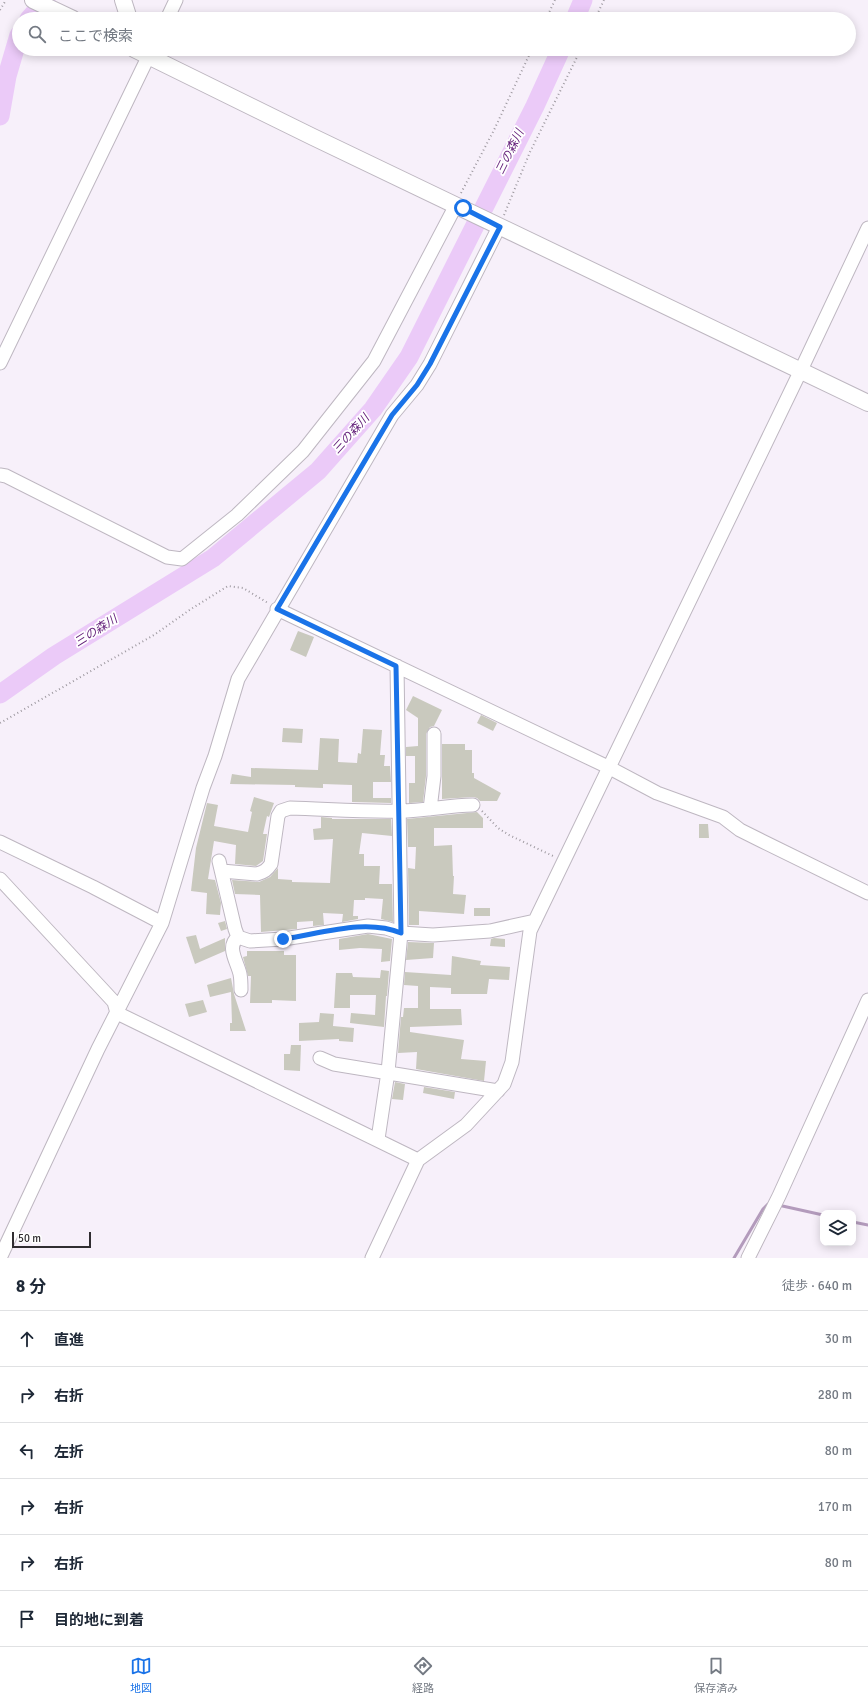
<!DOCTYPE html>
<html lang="ja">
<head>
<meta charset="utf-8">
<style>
	body { margin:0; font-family:Signika,"Noto Sans JP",sans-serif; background:#f6f6f7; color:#1f2937 }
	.controls { position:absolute; right:12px; bottom:12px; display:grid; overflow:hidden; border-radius:8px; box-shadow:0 2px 10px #0003 }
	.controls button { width:36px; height:36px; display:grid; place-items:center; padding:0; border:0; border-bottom:1px solid #e0e1e3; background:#fff; color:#1f2937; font:20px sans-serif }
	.scale { position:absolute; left:12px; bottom:10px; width:79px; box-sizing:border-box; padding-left:4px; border:2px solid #302d31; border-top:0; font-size:11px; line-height:14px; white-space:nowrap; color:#302d31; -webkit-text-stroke:3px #fff; paint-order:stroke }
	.stop { position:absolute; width:12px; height:12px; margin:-9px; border:3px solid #1a73e8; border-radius:50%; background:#fff }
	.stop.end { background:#1a73e8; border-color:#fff; box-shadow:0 1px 4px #0008 }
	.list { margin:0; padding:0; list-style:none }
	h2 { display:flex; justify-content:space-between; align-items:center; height:52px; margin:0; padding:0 16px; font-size:17px }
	h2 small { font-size:13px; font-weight:400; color:#747a83 }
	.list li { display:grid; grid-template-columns:26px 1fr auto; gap:12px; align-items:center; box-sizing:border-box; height:56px; padding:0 16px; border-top:1px solid #e0e1e3 }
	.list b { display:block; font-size:15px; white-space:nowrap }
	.list em { font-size:13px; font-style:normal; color:#747a83 }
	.icon { flex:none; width:22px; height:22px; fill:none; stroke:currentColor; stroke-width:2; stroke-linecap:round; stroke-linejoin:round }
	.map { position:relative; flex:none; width:868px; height:1258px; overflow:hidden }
	.search { position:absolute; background:#fff; box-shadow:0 2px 10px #0003; left:12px; right:12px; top:12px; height:44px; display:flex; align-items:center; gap:10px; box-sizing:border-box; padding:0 14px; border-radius:22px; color:#747a83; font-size:15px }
	.sheet { height:388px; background:#fff }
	nav { display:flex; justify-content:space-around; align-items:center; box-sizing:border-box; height:56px; border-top:1px solid #e0e1e3; background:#fff; font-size:11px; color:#747a83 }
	nav a { display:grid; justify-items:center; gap:2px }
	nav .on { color:#1a73e8 }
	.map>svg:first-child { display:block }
</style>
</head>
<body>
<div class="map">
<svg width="868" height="1258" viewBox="0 0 868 1258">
	<rect width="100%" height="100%" fill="#f7f0fa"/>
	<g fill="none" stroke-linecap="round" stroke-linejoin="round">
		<path stroke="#b39bbc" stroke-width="3" d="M778 1205 823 1215
			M853 1222 868 1225
			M734 1258 763 1209 768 1204H770"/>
		<path stroke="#ebcaf8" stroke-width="19" d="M29 19 46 0
			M575 19 583 0
			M0 116 7 76 19 35
			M0 694 54 656 213 558 318 471 373 409 409 357 535 106 561 49"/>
	</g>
	<path fill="#c9c9be" d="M298 631 314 637 306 657 290 650Z
		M413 696 442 710 434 726 430 727 426 734V776L423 802 409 803V783H415V756H406V747L418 746V718L406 710Z
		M481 715 497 723 493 731 477 723Z
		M283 728 303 729 302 743 282 742Z
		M363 729 382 730 380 755H385L384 766H390L391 782H373V798H391V803L352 802V785L323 784V788L295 787V785L230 784 232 774 251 777V768L318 770 320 738 339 739 338 762 357 763 358 753 361 754Z
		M442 744H465V750H472V773H474V778L501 793 497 801H480L477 798 473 797 442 799Z
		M254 797 274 803 269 817 267 816 263 834H267L263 861 256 866 235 864 236 845 214 841 208 879 215 880 221 903 220 915 206 914 207 893 191 891 196 848 207 803 218 805 214 826 248 832 252 812 250 811Z
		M477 812 483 818V828H434V846L452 845 453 876H454L453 894 466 895 464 914 419 911V925H409L408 868 415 869 416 847H408L407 819Z
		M321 817 332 818V819H391L392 836 362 833 359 854H364V866H380L379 884H392L393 922 381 919 383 899 365 898V900H354L353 916H358V919L342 922 343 914 323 913 324 925 313 926V921L297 922V929L261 932 260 895 235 894 232 880 259 882 270 877 278 868V879L292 880V882L330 883 333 839 314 840 313 829 321 828Z
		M699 824H708L709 838H699Z
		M474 908H490V916H474Z
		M225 921 227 929 221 931 218 923Z
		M368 934 392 939 390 961 381 962 382 949 360 948 339 950V939Z
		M196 935 200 949 225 938V951L195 964 186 937Z
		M494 938 505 939V947L490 946 491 939Z
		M408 942 434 943 433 958 406 960Z
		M247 951H284V955H296V1001L272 1000V1003H250L251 976H248L243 957 247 956Z
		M452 956 481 961 480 965 510 967 509 980 489 979 487 994H451V988L430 987V1009H461L462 1025 410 1027V1032L464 1040 461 1059 486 1061 484 1081 416 1069 417 1052 398 1053 401 1017H403L404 1008H418V986L404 985 405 972 451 975Z
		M381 970 389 971 387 996H386L384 1027 350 1023 351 1013 375 1015 376 995H350V1008H334L336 973H352L353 977 380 978Z
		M231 978 234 994 246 1031H230V1023H232L231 992 210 997 207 985Z
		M203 1000 207 1012 189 1017 185 1004Z
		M320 1013 334 1014 333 1026 354 1028 353 1042 339 1041V1039L299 1041V1023L319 1022Z
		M291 1045H301L300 1071 284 1070V1054H290Z
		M395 1082 405 1084 403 1100 392 1099Z
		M424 1087 455 1092 454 1099 423 1093Z"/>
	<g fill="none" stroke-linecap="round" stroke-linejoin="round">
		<g stroke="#beb7c1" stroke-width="15">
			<path id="minor" d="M167 19 176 0
				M0 363 152 49
				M0 475 6 476 167 557 182 559 237 515 303 451 374 361 456 205
				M277 609 608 767 657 793 723 817 740 830 762 841 868 893
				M430 809 434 776V734
				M0 842 93 887 162 923
				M219 861 235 929 238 937 250 941 283 939 368 926 386 928 401 933 433 935 490 931 535 921
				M222 871 257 874C264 872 267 870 271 864L278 816 281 811 290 808C327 809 364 812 400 811 425 811 449 805 473 805
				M0 879 114 1002 117 1013 418 1160
				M238 937C226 947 237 961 240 974 241 979 241 985 241 990
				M320 1058 334 1064 498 1091
				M378 1139 388 1072 401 933 397 666
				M0 1258 98 1049 162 923 203 788 215 756 238 679 392 415 417 385 430 364 499 227
				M372 1258 418 1160 466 1125 504 1084 512 1062 530 931 801 370 868 228
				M748 1258 779 1196 868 1000"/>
		</g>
		<g stroke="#beb7c1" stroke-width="18">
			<path id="tertiary" d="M33 0 73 19
				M123 0 129 19
				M134 49 313 137 868 403"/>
		</g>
		<path stroke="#9f9aa1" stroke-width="2" stroke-dasharray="1 3" stroke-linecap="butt" d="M0 10 6 0
			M546 19 555 0
			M595 19 604 0
			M461 193 494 130 532 49
			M504 215 530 152 581 49
			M0 723 154 635 191 609 228 586 243 588 268 603
			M482 811 498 828 509 835 553 856"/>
		<use href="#minor" stroke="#fff" stroke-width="13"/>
		<use href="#tertiary" stroke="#fff" stroke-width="16"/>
	</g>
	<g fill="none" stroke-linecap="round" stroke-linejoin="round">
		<path stroke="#1a73e8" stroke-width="5" d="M283 939C320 934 365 918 401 933L396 666 277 609 392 415 417 385 430 364 500 227 463 208"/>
	</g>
	<g text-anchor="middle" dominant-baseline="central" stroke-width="3.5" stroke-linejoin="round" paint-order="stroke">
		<g font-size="12" font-style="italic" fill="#67257d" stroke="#fff">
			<text transform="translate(510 152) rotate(-64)">三の森川</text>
			<text transform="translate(351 434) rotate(-48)">三の森川</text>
			<text transform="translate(96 631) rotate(-32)">三の森川</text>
		</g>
	</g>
</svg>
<div class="controls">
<button><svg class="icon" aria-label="layers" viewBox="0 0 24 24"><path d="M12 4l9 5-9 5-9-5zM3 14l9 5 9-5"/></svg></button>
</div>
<div class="scale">50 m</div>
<div class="stop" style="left:463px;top:208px"></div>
<div class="stop end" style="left:283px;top:939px"></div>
<div class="search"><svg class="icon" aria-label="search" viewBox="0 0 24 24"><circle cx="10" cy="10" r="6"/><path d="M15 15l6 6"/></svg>ここで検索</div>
</div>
<section class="sheet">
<h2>8 分<small>徒歩 · 640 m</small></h2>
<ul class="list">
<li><svg class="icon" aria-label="ahead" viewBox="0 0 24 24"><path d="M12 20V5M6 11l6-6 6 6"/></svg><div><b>直進</b></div><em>30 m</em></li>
<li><svg class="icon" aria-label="right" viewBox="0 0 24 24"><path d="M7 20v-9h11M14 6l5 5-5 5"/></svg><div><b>右折</b></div><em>280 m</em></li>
<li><svg class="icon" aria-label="left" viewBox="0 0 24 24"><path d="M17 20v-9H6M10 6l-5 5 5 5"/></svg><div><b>左折</b></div><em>80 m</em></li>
<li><svg class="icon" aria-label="right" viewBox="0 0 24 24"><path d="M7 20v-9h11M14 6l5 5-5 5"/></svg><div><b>右折</b></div><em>170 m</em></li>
<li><svg class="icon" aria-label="right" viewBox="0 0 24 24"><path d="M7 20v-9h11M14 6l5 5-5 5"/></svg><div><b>右折</b></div><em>80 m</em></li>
<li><svg class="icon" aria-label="arrive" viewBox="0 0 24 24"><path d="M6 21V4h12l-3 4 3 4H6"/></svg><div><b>目的地に到着</b></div></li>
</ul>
</section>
<nav>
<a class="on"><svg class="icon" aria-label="map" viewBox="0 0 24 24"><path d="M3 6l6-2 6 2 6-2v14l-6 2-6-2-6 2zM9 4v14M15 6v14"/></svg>地図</a>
<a><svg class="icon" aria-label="directions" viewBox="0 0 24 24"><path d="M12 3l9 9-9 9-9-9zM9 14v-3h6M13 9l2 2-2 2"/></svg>経路</a>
<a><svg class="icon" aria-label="saved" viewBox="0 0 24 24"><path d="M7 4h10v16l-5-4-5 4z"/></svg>保存済み</a>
</nav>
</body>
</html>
